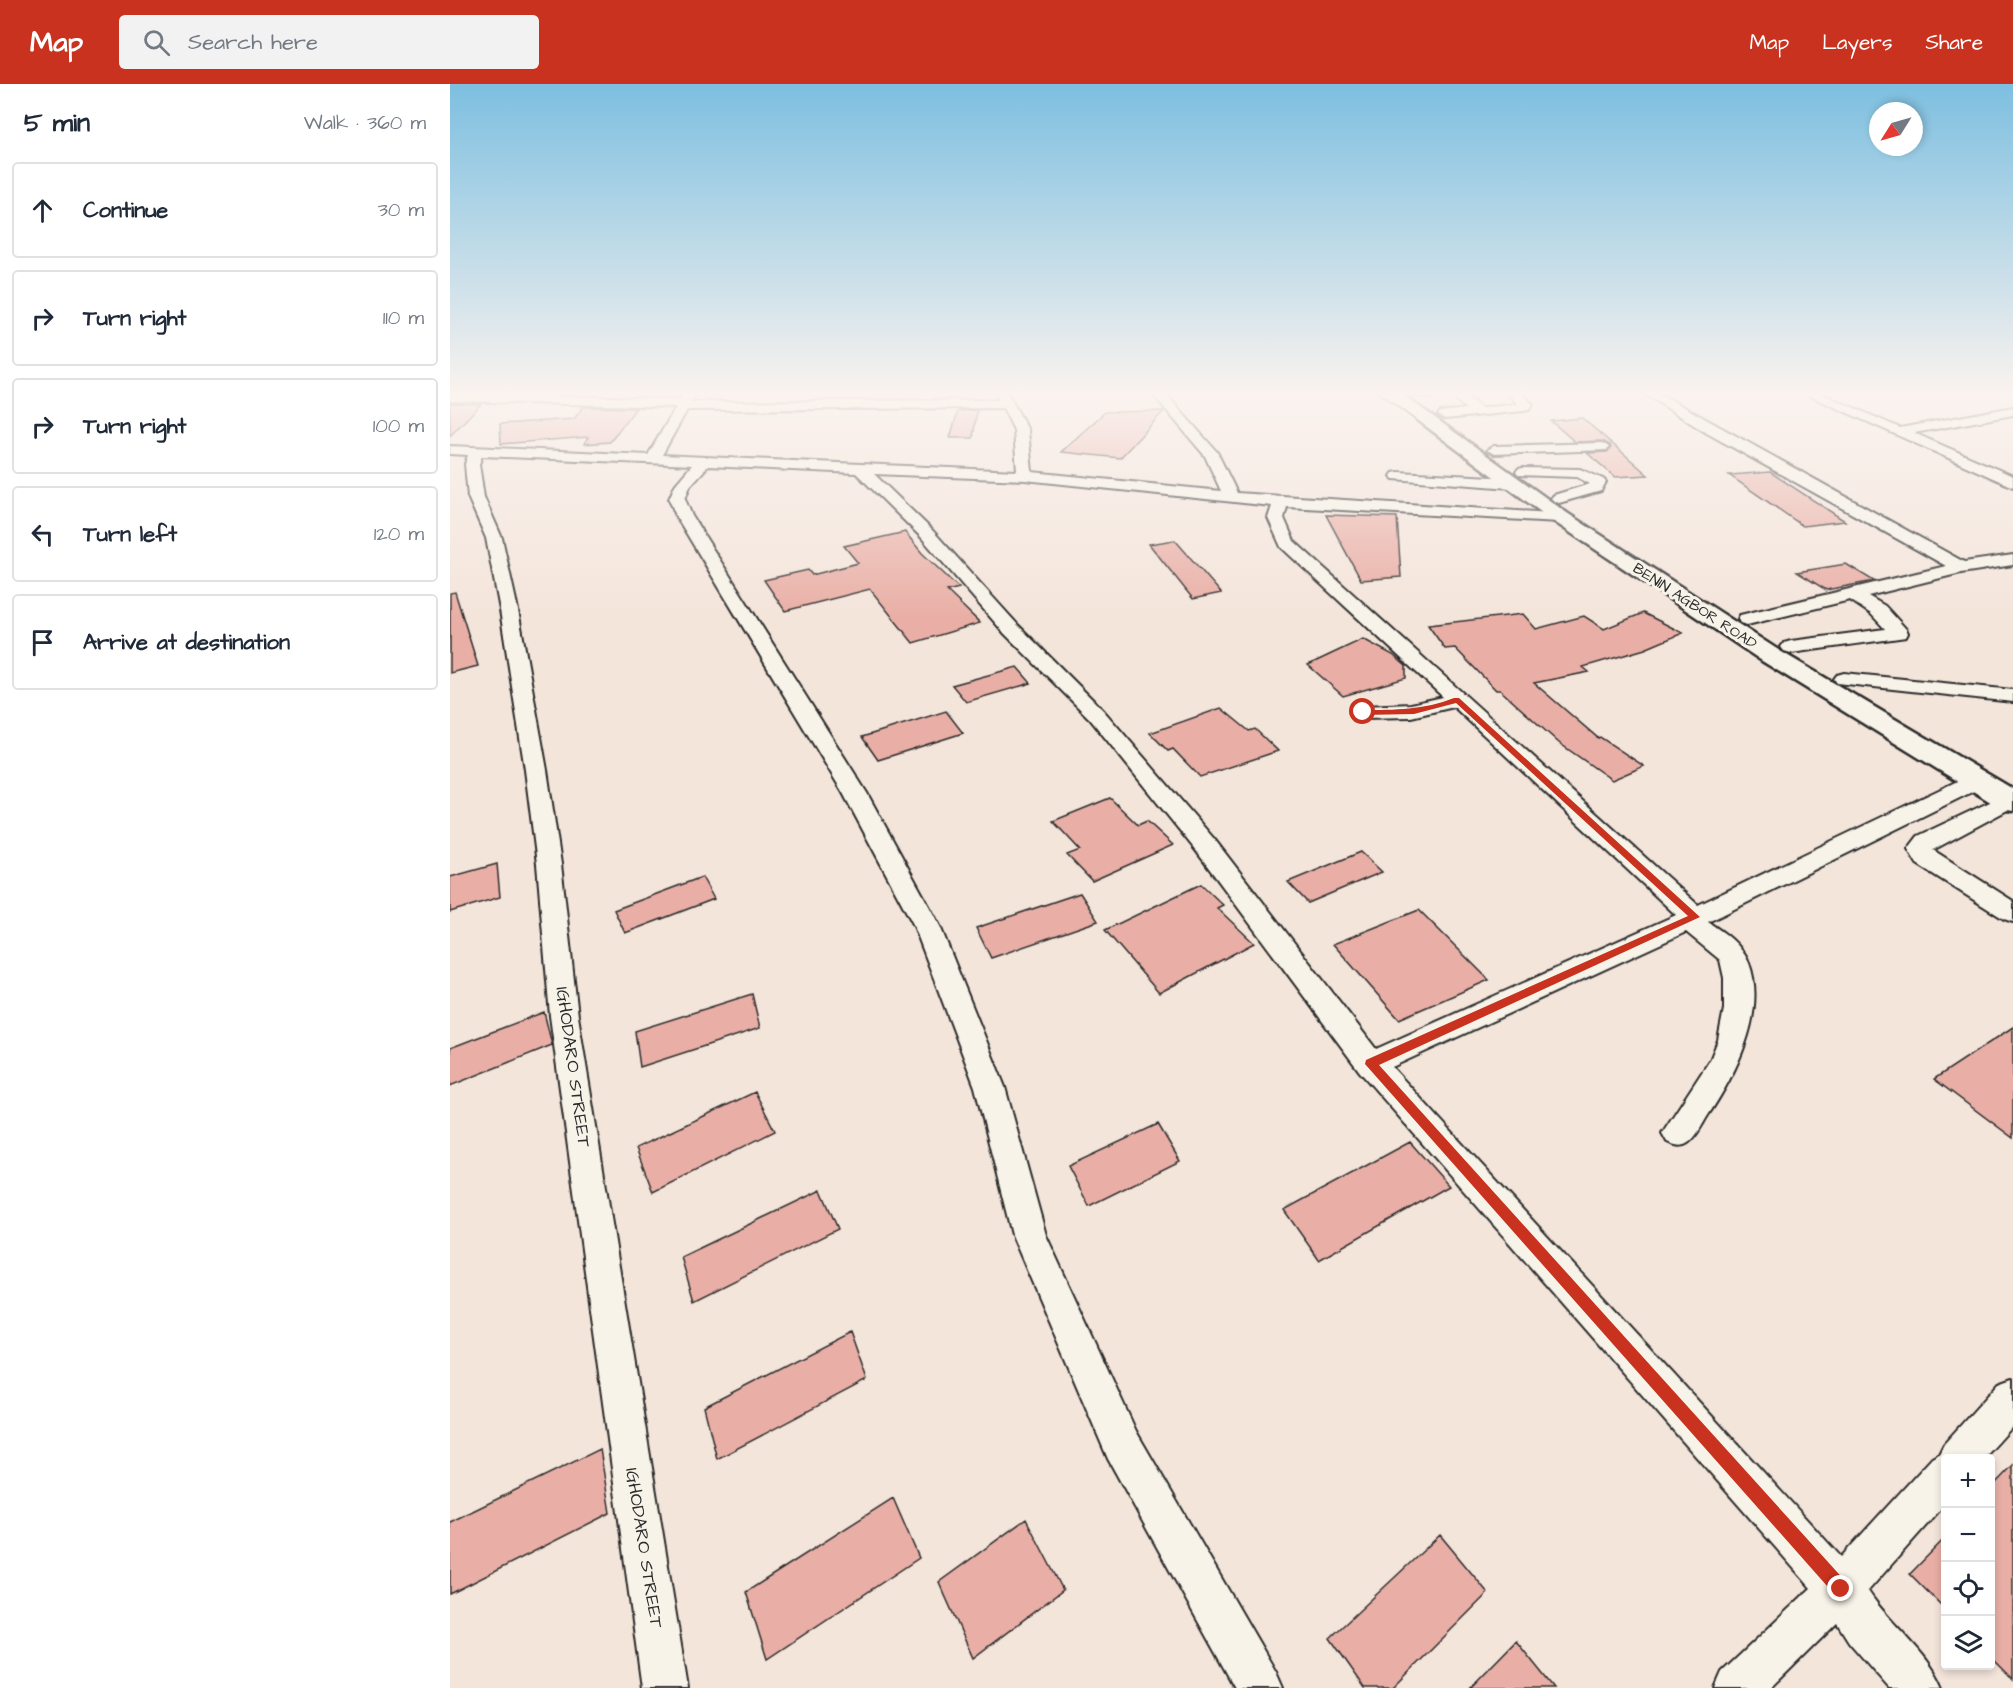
<!DOCTYPE html>
<html lang="en">
<head>
<meta charset="utf-8">
<style>
	body { margin:0; font-family:"Architects Daughter",sans-serif; background:#f2f2f3; color:#1f2937 }
	.controls { position:absolute; right:18px; bottom:18px; display:grid; overflow:hidden; border-radius:6px; box-shadow:0 3px 9px #0003 }
	.controls button { width:54px; height:54px; display:grid; place-items:center; padding:0; border:0; border-bottom:2px solid #e0e1e3; background:#fff; color:#1f2937; font:30px sans-serif }
	.compass { position:absolute; left:1419px; top:18px; width:54px; height:54px; border-radius:50%; background:#fff; box-shadow:0 3px 9px #0003; rotate:233deg }
	.stop { position:absolute; width:18px; height:18px; margin:-14px; border:4px solid #c8321e; border-radius:50%; background:#fff }
	.stop.end { background:#c8321e; border-color:#fff; box-shadow:0 2px 6px #0008 }
	.list { margin:0; padding:0; list-style:none }
	h2 { display:flex; justify-content:space-between; align-items:center; height:78px; margin:0; padding:0 24px; font-size:26px }
	h2 small { font-size:20px; font-weight:400; color:#747a83 }
	.list li { display:grid; grid-template-columns:39px 1fr auto; gap:18px; align-items:center; box-sizing:border-box; height:96px; margin:0 12px 12px; padding:0 12px; border:2px solid #e0e1e3; border-radius:6px }
	.list b { display:block; font-size:22px; white-space:nowrap }
	.list em { font-size:20px; font-style:normal; color:#747a83 }
	.icon { flex:none; width:33px; height:33px; fill:none; stroke:currentColor; stroke-width:2; stroke-linecap:round; stroke-linejoin:round }
	.map { position:relative; flex:none; width:1563px; height:1604px; overflow:hidden }
	header { display:flex; align-items:center; gap:36px; box-sizing:border-box; height:84px; padding:0 30px; background:#c8321e; color:#fff }
	header strong { font-size:28px }
	nav { display:flex; gap:33px; margin-inline-start:auto; font-size:21px }
	.search { width:420px; height:54px; background:#f2f2f3; display:flex; align-items:center; gap:15px; box-sizing:border-box; padding:0 21px; border-radius:6px; color:#747a83; font-size:22px }
	main { display:flex }
	aside { flex:1; background:#fff }
	.map>svg:first-child { display:block }
</style>
</head>
<body>
<header>
<strong>Map</strong>
<div class="search"><svg class="icon" aria-label="search" viewBox="0 0 24 24"><circle cx="10" cy="10" r="6"/><path d="M15 15l6 6"/></svg>Search here</div>
<nav><a>Map</a><a>Layers</a><a>Share</a></nav>
</header>
<main>
<aside>
<h2>5 min<small>Walk · 360 m</small></h2>
<ul class="list">
<li><svg class="icon" aria-label="ahead" viewBox="0 0 24 24"><path d="M12 20V5M6 11l6-6 6 6"/></svg><div><b>Continue</b></div><em>30 m</em></li>
<li><svg class="icon" aria-label="right" viewBox="0 0 24 24"><path d="M7 20v-9h11M14 6l5 5-5 5"/></svg><div><b>Turn right</b></div><em>110 m</em></li>
<li><svg class="icon" aria-label="right" viewBox="0 0 24 24"><path d="M7 20v-9h11M14 6l5 5-5 5"/></svg><div><b>Turn right</b></div><em>100 m</em></li>
<li><svg class="icon" aria-label="left" viewBox="0 0 24 24"><path d="M17 20v-9H6M10 6l-5 5 5 5"/></svg><div><b>Turn left</b></div><em>120 m</em></li>
<li><svg class="icon" aria-label="arrive" viewBox="0 0 24 24"><path d="M6 21V4h12l-3 4 3 4H6"/></svg><div><b>Arrive at destination</b></div></li>
</ul>
</aside>
<div class="map">
<svg width="1563" height="1604" viewBox="0 0 1563 1604">
	<rect width="100%" height="100%" fill="#f4e5db"/>
	<filter id="ink" filterUnits="userSpaceOnUse"><feTurbulence type="fractalNoise" baseFrequency=".0167" numOctaves="2"/><feDisplacementMap in="SourceGraphic" scale="12" xChannelSelector="R" yChannelSelector="G"/><feConvolveMatrix kernelMatrix="1 2 1 2 8 2 1 2 1" color-interpolation-filters="sRGB"/></filter>
	<g filter="url(#ink)">
		<path fill="#e9afa6" stroke="#2b2b2b" stroke-width="1.5" d="M0 319 31 320 0 352Z
			M133 323 186 324 160 358 134 360 138 353 51 360 50 340 124 335Z
			M527 326 523 354H500L508 327Z
			M714 327 670 374 611 368 655 328Z
			M1132 334 1173 369 1198 391 1165 393 1137 369 1157 368 1161 364 1160 361 1152 357 1125 358 1101 337Z
			M1320 388 1395 437 1353 442 1279 391Z
			M876 431 947 433 951 493 911 496Z
			M455 448 472 469 509 504 497 507 530 539 463 559 420 505 335 527 314 496 358 486 362 491 408 479 394 462Z
			M725 456 771 509 743 515 699 460Z
			M1396 480 1424 497 1376 506 1347 488Z
			M5 508 28 582 0 589V509Z
			M1193 529 1233 549 1195 565 1133 583 1139 588 1084 599 1148 654 1150 653 1194 682 1162 696 1109 659 1050 606H1046L1005 564 995 565 978 541 1073 530 1086 545 1134 532 1154 545Z
			M913 555 943 571 956 582V594L893 612 858 581Z
			M567 583 581 599 516 618 502 601Z
			M771 624 799 647 805 645 828 667 750 693 723 665 718 667 700 649Z
			M496 627 513 649 428 676 412 653Z
			M660 714 688 741 697 737 723 761 642 797 617 771 630 766 603 737Z
			M911 768 932 788 858 819 838 798Z
			M47 780 50 813 0 828V793Z
			M252 793 264 815 175 849 164 826Z
			M751 800 773 821 767 824 804 859 709 909 655 846Z
			M630 809 648 837 541 874 526 844Z
			M969 826 1039 896 949 935 883 860Z
			M302 910 310 944 190 983 185 947Z
			M94 928 102 961 0 1002V964Z
			M1563 943V1054L1484 995Z
			M305 1008 325 1047 203 1108 186 1064Z
			M708 1040 730 1077 639 1122 618 1082Z
			M960 1058 999 1102 869 1176 834 1126Z
			M371 1106 388 1145 244 1217 231 1173Z
			M400 1248 417 1296 267 1375 254 1323Z
			M150 1365 160 1429 0 1510V1438Z
			M1563 1381V1595L1540 1572V1405Z
			M443 1414 469 1474 317 1575 296 1508Z
			M576 1435 613 1506 523 1574 489 1498Z
			M990 1451 1038 1509 943 1604H915L880 1554Z
			M1496 1453V1526L1460 1490Z
			M1066 1557 1104 1604H1020Z"/>
		<g fill="none" stroke-linecap="round" stroke-linejoin="round">
			<g stroke="#2b2b2b" stroke-width="4">
				<path id="minor" d="M234 308H246L241 318 549 316 545 308H557L578 346 582 388 771 407 755 372 701 308H714L767 368 787 409 1116 430 1118 433 1110 438 837 423 834 434 844 457 1248 821 1518 692 1526 690 1534 692 1537 697 1534 702 1258 838C1275 849 1291 860 1299 879 1318 929 1284 993 1257 1033 1252 1041 1246 1054 1238 1059 1231 1064 1224 1061 1217 1058L1212 1049 1260 976 1268 956 1274 925V894L1270 876 1236 848 942 983 1391 1473 1482 1374 1489 1370 1494 1360 1549 1299 1563 1294V1342L1534 1374H1496V1419L1418 1507C1440 1541 1478 1567 1493 1604H1439L1399 1558 1387 1539 1321 1604H1265L1272 1588 1361 1504 910 988 747 768 640 635 554 549 471 453 406 389 258 382 240 402 235 415 242 432 417 709 490 842 555 1003 596 1151 686 1347 826 1588 833 1604H785L658 1375 562 1151 525 1003 464 842 393 709 226 432 219 415 225 401 242 381 32 372 29 380 34 413 52 454 68 526 97 686 111 780 128 932 238 1604H192L100 932 87 780 75 686 50 526 36 454 18 413 15 380 18 371 0 370V362L198 371 226 323 0 317V309L230 315ZM553 324 564 346 567 387 212 371 237 326ZM424 390 575 396 822 422 818 434 831 463 993 613 961 620 913 622 906 624 902 628 906 632 913 634 961 633 1004 623 1226 831 926 965 765 756 654 627 568 541 483 447Z
					M960 308H997C990 314 972 314 961 312Z
					M998 308H1012L1031 324 1068 320 1057 308H1070L1083 320 1079 326 1074 327 995 335 988 331 990 328 1016 325Z
					M1192 308H1207L1514 478 1563 471V481L1511 489 1418 512 1435 522 1456 545 1458 549 1456 553 1341 569 1334 567 1331 563 1334 559 1341 557 1435 545 1421 530 1400 516 1297 541 1290 539 1288 535 1290 531 1496 482 1255 348Z
					M1351 308H1368L1450 344 1563 323V331L1464 349 1563 392V403Z
					M1152 359 1159 363 1157 366 1044 370 1037 366 1044 362Z
					M1073 384 1130 385 1153 395 1156 398 1151 407 1109 419 1104 417 1101 414 1104 411 1140 400 1127 393 1068 391 1066 388 1068 385Z
					M948 388 1061 394 1069 399 1061 404 943 395 941 392 943 389Z
					M1394 589 1563 606V618L1387 599 1384 595 1387 591Z
					M1559 709 1563 710V723L1483 766 1563 817V838L1554 835 1467 780 1458 765 1468 752Z"/>
			</g>
			<g stroke="#2b2b2b" stroke-width="5">
				<path id="highway" d="M930 308H949L1117 429 1330 567 1563 705V727L1552 725 1312 577 1103 437Z"/>
			</g>
			<use href="#minor" fill="#f7f3e8" fill-rule="evenodd"/>
			<use href="#highway" fill="#f7f3e8" fill-rule="evenodd"/>
		</g>
	</g>
	<linearGradient id="sky" x2="0" y2="1"><stop stop-color="#7dbfe0"/><stop offset="0.58" stop-color="#faf3ef"/><stop offset="1" stop-color="#faf3ef" stop-opacity="0"/></linearGradient>
	<rect width="1563" height="533" fill="url(#sky)"/>
	<path fill="#c8321e" d="M1004 614H1009L1250 833 929 981 1397 1499 1399 1505 1397 1511 1391 1513 1385 1511 915 980 916 976 1238 832 1006 619 964 630 913 631 909 628 913 626C945 626 974 626 1004 614Z"/>
	<g text-anchor="middle" dominant-baseline="central" stroke-width="6" stroke-linejoin="round" paint-order="stroke">
		<g font-size="15" fill="#2b2b2b" stroke="#f7f3e8">
			<text transform="translate(1245 522) rotate(33)">BENIN AGBOR ROAD</text>
		</g>
		<g font-size="18" fill="#2b2b2b" stroke="#f7f3e8">
			<text transform="translate(123 983) rotate(82)">IGHODARO STREET</text>
			<text transform="translate(194 1464) rotate(81)">IGHODARO STREET</text>
		</g>
	</g>
</svg>
<div class="controls">
<button>+</button>
<button>−</button>
<button><svg class="icon" aria-label="locate" viewBox="0 0 24 24"><circle cx="12" cy="12" r="6"/><path d="M12 2v4M12 18v4M2 12h4M18 12h4"/></svg></button>
<button><svg class="icon" aria-label="layers" viewBox="0 0 24 24"><path d="M12 4l9 5-9 5-9-5zM3 14l9 5 9-5"/></svg></button>
</div>
<svg class="compass" viewBox="-18 -18 36 36"><path d="M0-13l5 13h-10z" fill="#e53935"/><path d="M0 13l5-13h-10z" fill="#747a83"/></svg>
<div class="stop" style="left:913px;top:628px"></div>
<div class="stop end" style="left:1391px;top:1505px"></div>
</div>
</main>
</body>
</html>
